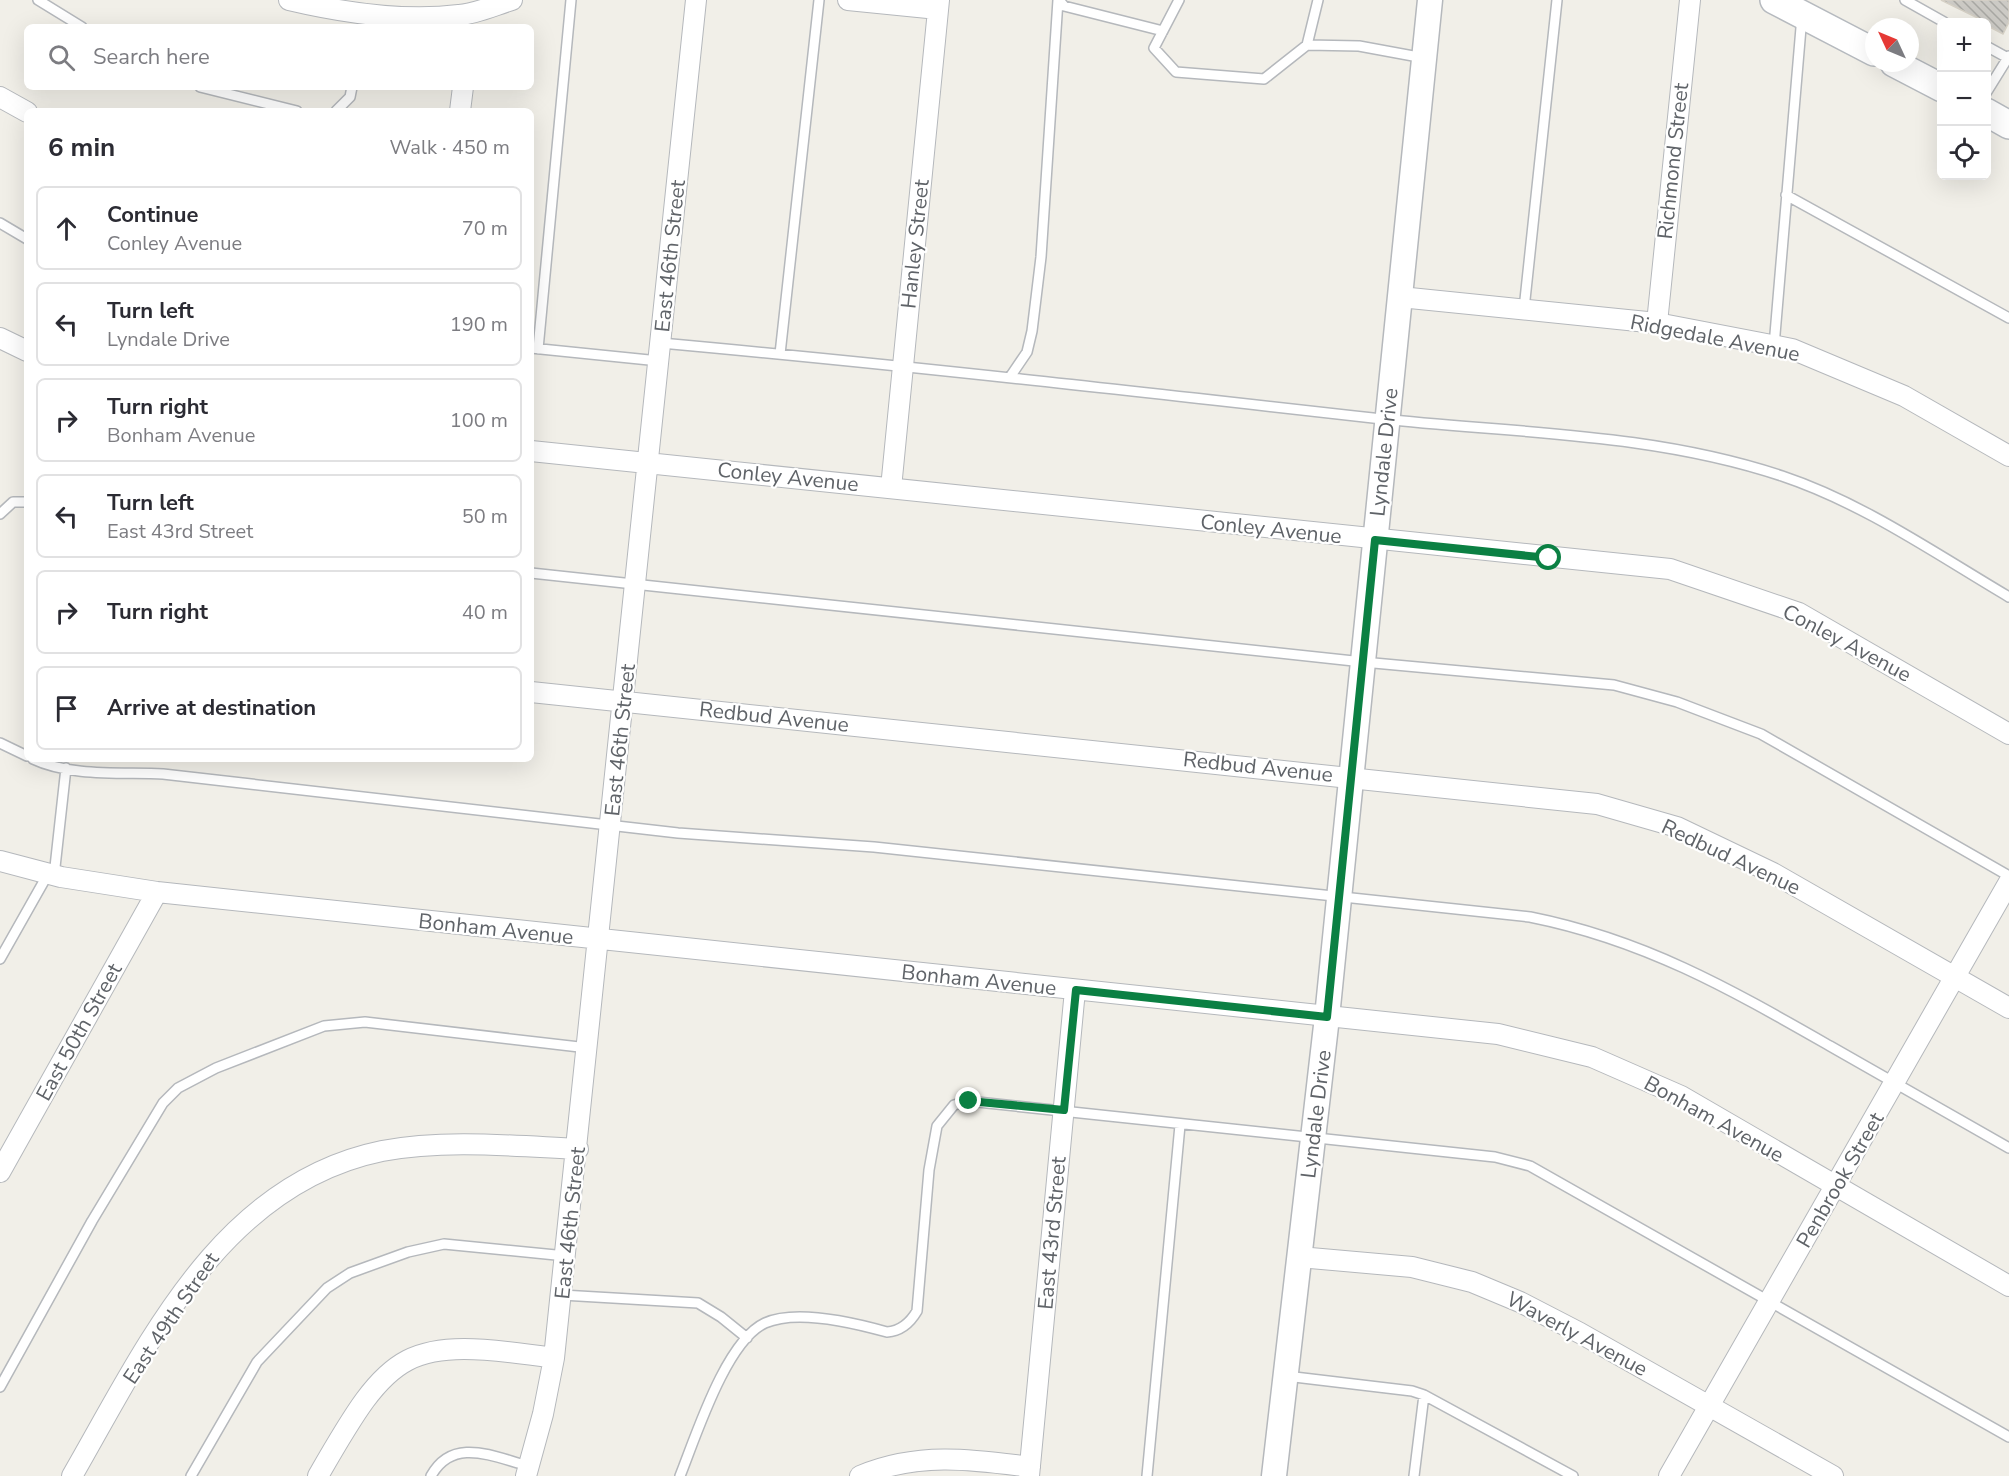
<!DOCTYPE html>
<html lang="en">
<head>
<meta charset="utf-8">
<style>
	body { margin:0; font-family:"Nunito Sans",sans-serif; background:#f2f2f3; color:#2b2b33 }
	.controls { position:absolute; right:18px; top:18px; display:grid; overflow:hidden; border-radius:9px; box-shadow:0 6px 24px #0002 }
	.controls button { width:54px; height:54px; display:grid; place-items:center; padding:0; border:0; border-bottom:2px solid #e1e1e2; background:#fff; color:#2b2b33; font:30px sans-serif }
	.compass { position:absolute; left:1865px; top:18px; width:54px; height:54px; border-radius:50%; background:#fff; box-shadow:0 6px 24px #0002; rotate:314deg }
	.stop { position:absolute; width:18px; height:18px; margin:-14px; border:4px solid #0b8043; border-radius:50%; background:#fff }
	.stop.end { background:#0b8043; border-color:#fff; box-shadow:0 2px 6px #0008 }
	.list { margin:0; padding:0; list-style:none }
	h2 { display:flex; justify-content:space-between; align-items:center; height:78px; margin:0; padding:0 24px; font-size:26px }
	h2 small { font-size:20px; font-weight:400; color:#7c7c81 }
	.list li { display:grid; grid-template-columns:39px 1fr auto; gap:18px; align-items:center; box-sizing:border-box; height:84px; margin:0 12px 12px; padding:0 12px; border:2px solid #e1e1e2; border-radius:9px }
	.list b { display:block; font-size:22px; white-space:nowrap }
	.list p { margin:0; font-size:20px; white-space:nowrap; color:#7c7c81 }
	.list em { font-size:20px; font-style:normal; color:#7c7c81 }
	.icon { flex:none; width:33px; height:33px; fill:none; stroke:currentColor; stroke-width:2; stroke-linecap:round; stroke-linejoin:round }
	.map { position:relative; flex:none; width:2009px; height:1476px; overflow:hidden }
	.search { position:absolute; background:#fff; box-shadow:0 6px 24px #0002; left:24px; top:24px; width:510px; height:66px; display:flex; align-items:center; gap:15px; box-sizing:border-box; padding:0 21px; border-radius:9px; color:#7c7c81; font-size:22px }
	.panel { position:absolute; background:#fff; box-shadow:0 6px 24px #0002; left:24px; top:108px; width:510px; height:654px; border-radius:9px }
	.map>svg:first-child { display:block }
</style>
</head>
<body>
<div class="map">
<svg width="2009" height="1476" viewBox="0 0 2009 1476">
	<defs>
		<pattern id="building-back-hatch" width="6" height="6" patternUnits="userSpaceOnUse" patternTransform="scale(1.5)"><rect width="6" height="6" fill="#cccac5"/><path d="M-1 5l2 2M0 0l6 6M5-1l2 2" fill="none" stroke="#a9a8a4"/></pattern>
	</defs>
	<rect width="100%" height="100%" fill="#f1efe8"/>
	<path fill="url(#building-back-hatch)" stroke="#d6d1c6" stroke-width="1.5" d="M1941 0H2009V22L2003 34 1986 25V22Z"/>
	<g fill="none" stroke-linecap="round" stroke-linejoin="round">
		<g stroke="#b5b8bc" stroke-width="12">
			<path id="service" d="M38 0 82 27
				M1059 0 1064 6 1163 31
				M1179 0 1154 48 1176 72 1264 79 1307 45 1359 46 1424 58
				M1905 0 1944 22
				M1307 45 1318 0
				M1986 46 2008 58
				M200 87 297 111
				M1986 93 2009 56
				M336 111 350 97 352 87
				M1786 195 2009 318
				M0 223 27 239
				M1524 309 1557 0
				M661 343C902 365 1142 392 1382 419 1515 433 1654 433 1782 476 1863 503 1936 554 2009 597
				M1774 346 1802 16
				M531 348 659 361
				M538 349 571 0
				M780 354 819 0
				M1010 377 1027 352 1032 331 1041 257 1058 0
				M0 514 13 502H27
				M531 573 1363 662 1614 685 1677 702 1761 734 2009 876
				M0 743 27 756
				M33 759C71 777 122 772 163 774L678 833 874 847 1530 917C1645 940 1730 989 1830 1046 1890 1080 1949 1114 2009 1148
				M54 876 66 768
				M0 959 48 874
				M562 1295 698 1303 721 1317 747 1338
				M1286 1376 1412 1391 1424 1395 1573 1476
				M0 1387 92 1221 163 1103 178 1088 216 1068 324 1026 365 1022 588 1048
				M191 1476 257 1362 327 1288 350 1273 408 1252 444 1244 566 1256
				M431 1476C453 1436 493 1457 529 1466
				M680 1476C696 1436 726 1341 765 1323 796 1309 855 1323 887 1332 901 1331 910 1323 917 1311L929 1170 937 1126 954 1105 968 1101 1495 1157 1530 1166 2009 1437
				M1147 1476 1180 1125
				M1414 1476 1424 1395"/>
		</g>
		<g stroke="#b5b8bc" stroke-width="22">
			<path id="minor" d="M289 0C344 13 403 22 459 15 476 14 495 5 512 0
				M848 0 938 9
				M0 97 27 112
				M460 111 463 87
				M1400 297 1657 323 1792 349 1904 396 2009 456
				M1657 323 1690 0
				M0 338 27 351
				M531 451 1670 569 1799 613 2009 734
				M891 488 939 0
				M531 692 1597 804 1677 827 1773 873 2009 1008
				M0 861 61 877 157 892 1498 1034 1592 1057 1681 1096 2009 1286
				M0 1172 157 892
				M1299 1257 1412 1267 1472 1282 1520 1302 1580 1333 1833 1476
				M72 1476C147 1346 220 1184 382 1151 445 1139 514 1146 578 1149
				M318 1476C392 1347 404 1336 554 1358
				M526 1476 543 1414 554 1358 696 0
				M860 1476C916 1452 971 1459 1030 1467
				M1029 1476 1075 990
				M1669 1476 2009 882"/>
		</g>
		<g stroke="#b5b8bc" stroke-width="27">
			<path id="tertiary" d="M1274 1476 1327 1017 1430 0"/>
		</g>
		<g stroke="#b6babf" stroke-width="30">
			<path id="secondary" d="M1774 0 1874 52
				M1894 63 1942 88
				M1986 112 2009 125"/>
		</g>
		<use href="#service" stroke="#fff" stroke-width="9"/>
		<use href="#minor" stroke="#fff" stroke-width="20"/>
		<use href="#tertiary" stroke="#fff" stroke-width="24"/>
		<use href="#secondary" stroke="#fff" stroke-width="27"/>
	</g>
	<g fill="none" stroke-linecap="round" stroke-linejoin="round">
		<path stroke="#0b8043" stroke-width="8" d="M969 1101 1064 1110 1076 990 1327 1017 1375 540 1549 558"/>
	</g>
	<g text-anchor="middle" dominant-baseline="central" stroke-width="4.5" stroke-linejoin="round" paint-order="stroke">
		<g font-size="21" fill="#5f6368" stroke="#fff">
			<text transform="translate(1673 161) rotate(-84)">Richmond Street</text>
			<text transform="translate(915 244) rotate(-84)">Hanley Street</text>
			<text transform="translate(670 256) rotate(-84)">East 46th Street</text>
			<text transform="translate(1715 338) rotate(11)">Ridgedale Avenue</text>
			<text transform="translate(1384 452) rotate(-84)">Lyndale Drive</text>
			<text transform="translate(788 477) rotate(6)">Conley Avenue</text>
			<text transform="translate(1271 529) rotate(6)">Conley Avenue</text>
			<text transform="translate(1847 643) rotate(28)">Conley Avenue</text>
			<text transform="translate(774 717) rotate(6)">Redbud Avenue</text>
			<text transform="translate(620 740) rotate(-84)">East 46th Street</text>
			<text transform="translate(1258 767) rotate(6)">Redbud Avenue</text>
			<text transform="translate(1731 857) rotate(25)">Redbud Avenue</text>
			<text transform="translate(496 929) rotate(6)">Bonham Avenue</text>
			<text transform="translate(979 980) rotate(6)">Bonham Avenue</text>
			<text transform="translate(79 1032) rotate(-61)">East 50th Street</text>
			<text transform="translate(1316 1114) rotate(-83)">Lyndale Drive</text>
			<text transform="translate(1714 1119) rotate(29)">Bonham Avenue</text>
			<text transform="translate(1840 1180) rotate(-60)">Penbrook Street</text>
			<text transform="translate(570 1223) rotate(-84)">East 46th Street</text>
			<text transform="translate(1052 1233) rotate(-85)">East 43rd Street</text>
			<text transform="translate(171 1318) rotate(-56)">East 49th Street</text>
			<text transform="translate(1577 1334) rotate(28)">Waverly Avenue</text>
		</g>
	</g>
</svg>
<div class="controls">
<button>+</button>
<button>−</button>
<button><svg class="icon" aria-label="locate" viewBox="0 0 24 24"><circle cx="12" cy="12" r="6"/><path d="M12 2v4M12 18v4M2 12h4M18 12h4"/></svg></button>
</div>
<svg class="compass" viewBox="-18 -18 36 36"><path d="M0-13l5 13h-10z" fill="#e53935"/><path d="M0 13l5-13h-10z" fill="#7c7c81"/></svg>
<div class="stop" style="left:1549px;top:558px"></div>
<div class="stop end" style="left:969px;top:1101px"></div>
<div class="search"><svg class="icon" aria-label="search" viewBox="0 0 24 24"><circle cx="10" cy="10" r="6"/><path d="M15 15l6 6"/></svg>Search here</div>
<section class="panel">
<h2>6 min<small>Walk · 450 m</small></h2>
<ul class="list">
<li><svg class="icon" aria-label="ahead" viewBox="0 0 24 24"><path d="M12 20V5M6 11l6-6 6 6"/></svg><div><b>Continue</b><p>Conley Avenue</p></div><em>70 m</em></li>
<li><svg class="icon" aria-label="left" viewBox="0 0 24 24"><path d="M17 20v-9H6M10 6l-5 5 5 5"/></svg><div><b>Turn left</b><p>Lyndale Drive</p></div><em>190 m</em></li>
<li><svg class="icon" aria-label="right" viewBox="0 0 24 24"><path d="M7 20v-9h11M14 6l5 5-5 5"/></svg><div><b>Turn right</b><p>Bonham Avenue</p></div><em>100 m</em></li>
<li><svg class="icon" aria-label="left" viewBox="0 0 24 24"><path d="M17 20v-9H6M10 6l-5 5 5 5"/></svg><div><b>Turn left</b><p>East 43rd Street</p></div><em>50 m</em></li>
<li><svg class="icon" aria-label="right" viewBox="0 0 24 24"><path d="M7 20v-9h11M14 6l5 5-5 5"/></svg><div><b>Turn right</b></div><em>40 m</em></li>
<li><svg class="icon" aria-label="arrive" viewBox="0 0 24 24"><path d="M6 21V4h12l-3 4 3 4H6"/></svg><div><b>Arrive at destination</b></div></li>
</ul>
</section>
</div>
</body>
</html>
